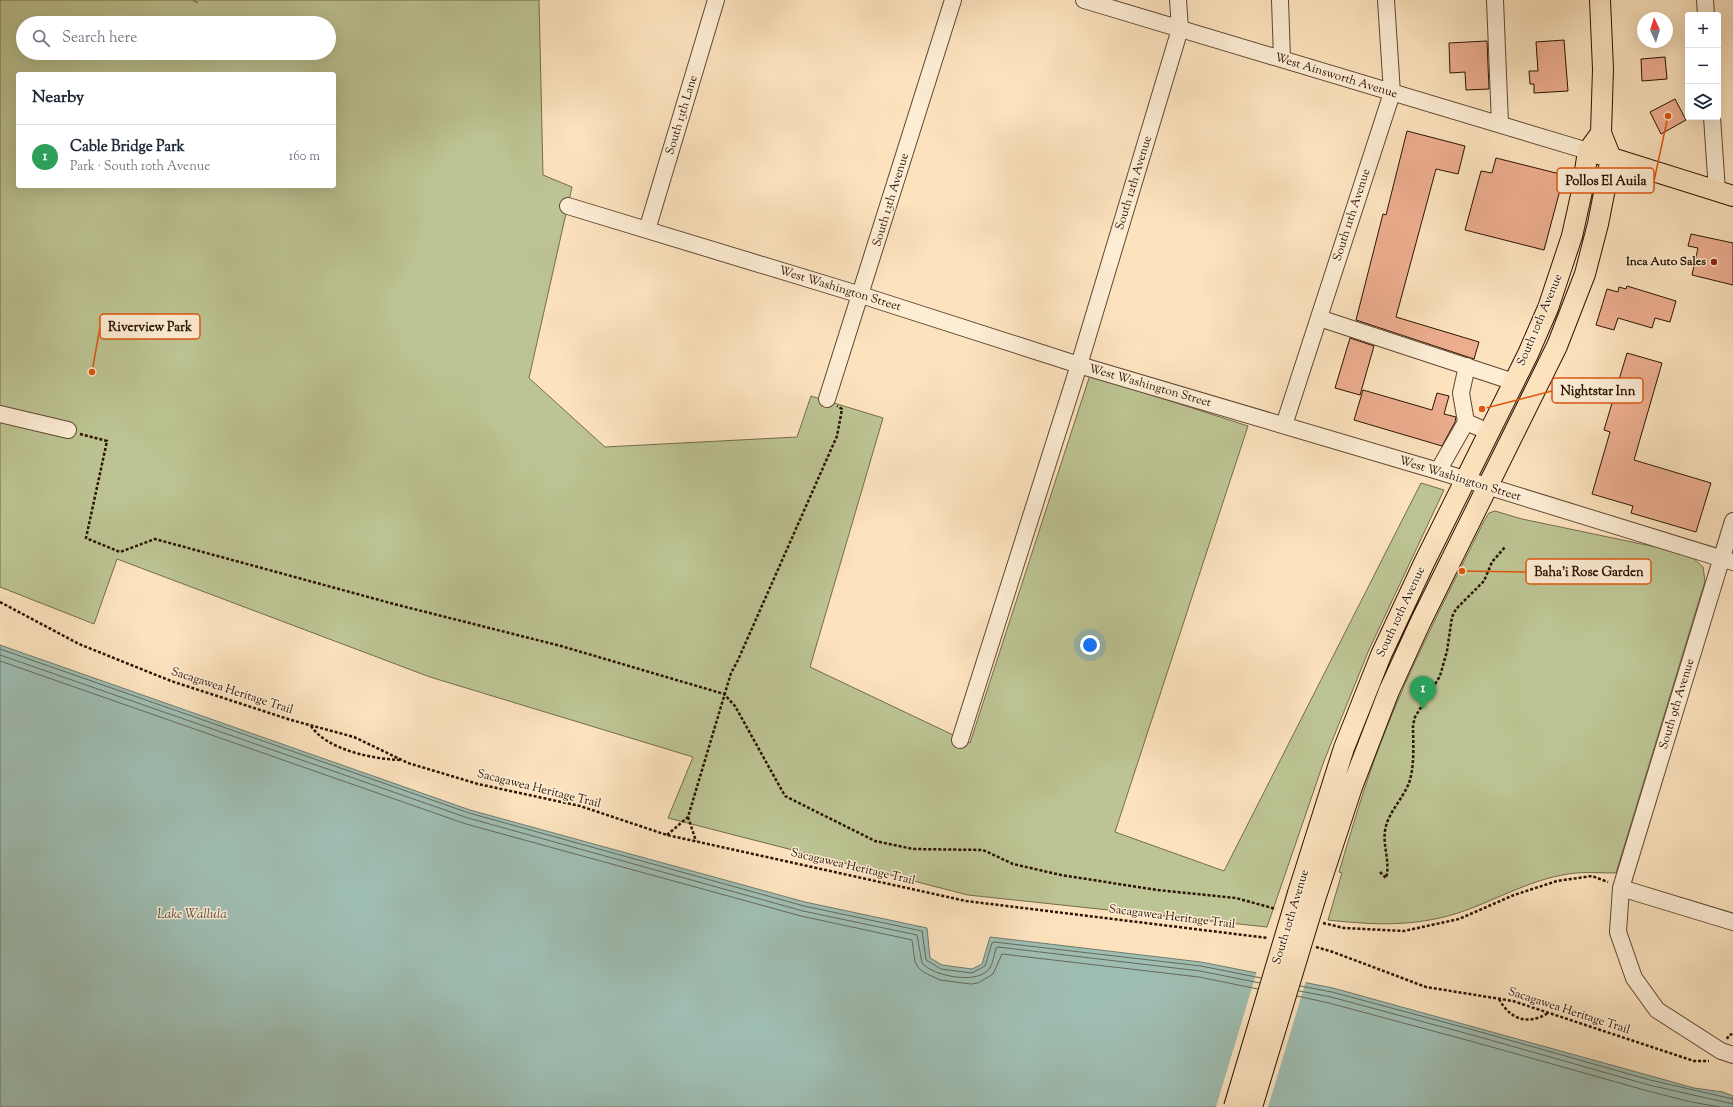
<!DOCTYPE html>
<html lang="en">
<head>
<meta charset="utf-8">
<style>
	body { margin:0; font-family:"Sorts Mill Goudy",serif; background:#f2f2f3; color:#1f2937 }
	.controls { position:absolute; right:12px; top:12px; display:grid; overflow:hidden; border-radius:4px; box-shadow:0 4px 16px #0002 }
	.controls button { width:36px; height:36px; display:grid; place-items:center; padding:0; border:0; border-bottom:1px solid #e0e1e3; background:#fff; color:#1f2937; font:20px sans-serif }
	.compass { position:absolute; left:1637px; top:12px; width:36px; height:36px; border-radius:50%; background:#fff; box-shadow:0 4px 16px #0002; rotate:356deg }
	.you { position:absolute; left:1090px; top:645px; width:14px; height:14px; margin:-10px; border:3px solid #fff; border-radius:50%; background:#1a73e8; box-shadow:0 0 0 6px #1a73e833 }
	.badge { display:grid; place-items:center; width:26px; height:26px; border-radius:50%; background:#8f2418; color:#fff; font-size:13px; font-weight:700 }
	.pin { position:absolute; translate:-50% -33px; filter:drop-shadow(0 1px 2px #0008) }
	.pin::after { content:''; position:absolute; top:21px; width:14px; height:12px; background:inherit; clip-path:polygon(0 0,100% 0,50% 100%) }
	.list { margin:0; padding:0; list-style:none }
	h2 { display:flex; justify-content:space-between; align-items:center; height:52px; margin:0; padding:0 16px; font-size:17px }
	h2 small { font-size:13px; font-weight:400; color:#747a83 }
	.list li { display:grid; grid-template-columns:26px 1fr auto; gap:12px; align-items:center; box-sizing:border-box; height:64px; padding:0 16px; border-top:1px solid #e0e1e3 }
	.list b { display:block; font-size:15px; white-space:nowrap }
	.list p { margin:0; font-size:13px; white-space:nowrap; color:#747a83 }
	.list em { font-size:13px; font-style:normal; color:#747a83 }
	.icon { flex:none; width:22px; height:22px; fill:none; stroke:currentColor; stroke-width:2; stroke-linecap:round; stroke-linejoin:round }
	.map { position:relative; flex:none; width:1733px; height:1107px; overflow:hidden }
	.search { position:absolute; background:#fff; box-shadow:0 4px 16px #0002; left:16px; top:16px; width:320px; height:44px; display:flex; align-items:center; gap:10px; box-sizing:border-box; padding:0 14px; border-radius:22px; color:#747a83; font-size:15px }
	.panel { position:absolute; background:#fff; box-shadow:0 4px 16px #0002; left:16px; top:72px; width:320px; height:116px; border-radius:4px }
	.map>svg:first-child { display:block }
</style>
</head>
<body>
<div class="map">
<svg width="1733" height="1107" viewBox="0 0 1733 1107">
	<rect width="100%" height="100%" fill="#fce3be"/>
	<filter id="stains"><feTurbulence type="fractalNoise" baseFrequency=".005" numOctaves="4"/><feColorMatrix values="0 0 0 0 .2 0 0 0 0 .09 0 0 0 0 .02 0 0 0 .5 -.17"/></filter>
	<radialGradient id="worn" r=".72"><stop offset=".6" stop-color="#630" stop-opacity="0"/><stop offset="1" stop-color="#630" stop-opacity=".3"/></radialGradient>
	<path fill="#bdc493" stroke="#746c4b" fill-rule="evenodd" d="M0 0H192L198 3 194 0H539L543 175 572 187 529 378 605 447 797 437 811 396 883 418 810 667 970 743 1090 375 1248 426 1115 832 1224 871 1421 483 1444 490 1368 652 1324 761 1267 927 968 895 668 818 693 757 430 677 117 559 94 624 0 587ZM23 23H329V53H23ZM18 74H334V186H18Z
		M1495 511 1522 519 1656 547 1693 558 1703 567 1705 581 1616 873C1603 873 1589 872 1576 873 1534 877 1497 900 1458 913 1414 927 1373 925 1328 920L1342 873 1339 872C1352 828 1365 784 1381 742 1410 666 1448 594 1484 521L1489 513Z"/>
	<path fill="#9fbeb3" stroke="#717a6d" d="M0 645 470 810 805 902 927 928 930 958 942 965 972 969 982 964 990 937 1201 962 1333 988 1651 1076 1694 1088 1723 1092 1733 1096V1107H0Z"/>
	<path fill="#fce3be" d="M1257 971 1306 981 1268 1107H1216Z"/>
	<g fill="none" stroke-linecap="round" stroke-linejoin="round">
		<path stroke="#66685b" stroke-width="1" d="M0 649 469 813 804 906 922 931 926 960 941 969 972 973 985 966 992 943 994 942 1201 966 1261 978
			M0 655 468 818 803 911 917 935 922 963C933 976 977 985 989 969 993 964 994 955 996 948L998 947 1200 971 1260 983
			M0 661 466 824 801 916 912 940 915 962 918 967 923 972 940 980 971 984 978 983 993 974 1002 954 1199 977 1258 989
			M1300 986 1332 992 1477 1031 1650 1080 1733 1099
			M1299 991 1331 997 1476 1036 1649 1085 1733 1104
			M1297 996 1329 1003 1474 1042 1648 1091 1691 1102 1720 1107"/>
	</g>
	<path fill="#edae90" stroke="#2c1303" d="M1564 40 1568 91 1534 93V84H1530L1529 71H1538L1536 42Z
		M1487 41 1489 89 1466 90 1465 72 1450 73 1449 43Z
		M1665 57 1667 79 1642 81 1641 59Z
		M1675 99 1686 120 1661 134 1650 112Z
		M1407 131 1465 146 1458 174 1436 169 1396 317 1479 342 1474 359 1356 320 1383 214 1386 215Z
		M1496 158 1564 175 1544 250 1465 230 1481 171 1492 173Z
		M1691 234 1733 243V285L1692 275 1698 248 1688 246Z
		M1627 286 1676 301 1670 322 1655 318 1652 328 1618 318 1614 330 1596 325 1607 289 1618 292 1619 287 1626 289Z
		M1350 338 1374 346 1360 395 1335 388Z
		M1627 353 1662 363 1634 460 1711 483 1696 532 1631 513 1633 506 1592 494 1610 432 1604 430Z
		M1363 390 1432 410 1437 393 1449 396 1444 414 1456 417 1455 422 1442 446 1354 420Z"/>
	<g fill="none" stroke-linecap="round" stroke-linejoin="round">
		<g stroke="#604732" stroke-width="18">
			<path id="minor" d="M1084 0 1588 151
				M1280 0 1282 59
				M1495 0 1500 124
				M1705 0 1706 15
				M1712 117 1717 191
				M568 206 861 295 1079 365 1438 471 1733 562
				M647 230 716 0
				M1319 318 1514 382
				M1467 366 1461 393 1466 422 1489 432
				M827 399 953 0
				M0 414 68 430
				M1284 425 1392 93 1386 0
				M1438 471 1466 422
				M1733 521 1621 888 1618 932 1634 978 1657 1010 1721 1051 1733 1055
				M960 740 1079 365 1180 29 1178 0
				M1621 888 1733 922"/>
		</g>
		<g stroke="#2c1303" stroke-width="22">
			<path id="major" d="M1599 154 1733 196
				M1298 893 1344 748 1381 655 1424 563 1528 354 1548 308 1572 236 1582 191 1588 151 1601 133
				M1315 899 1352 787 1389 691 1421 621 1557 346 1585 274 1598 224 1611 158 1601 133 1603 69 1600 0"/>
		</g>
		<path stroke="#2c1303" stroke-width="2.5" stroke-dasharray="3 2" stroke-linecap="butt" d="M80 434 107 441 86 538 120 552 155 539 394 604 561 646 724 694 735 706 785 796 875 841 913 849 983 850 1013 864 1061 875 1157 890 1236 898 1276 909
			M0 602 79 644 171 681 291 720 354 737 408 763 478 784 580 806 667 835 966 901 1268 938
			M311 726C327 750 373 759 400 760
			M688 817 696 841
			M667 835 688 817 731 673 738 660 837 436 842 409 837 406
			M1380 872 1386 878C1391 860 1381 844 1386 826 1390 811 1403 798 1409 783 1415 765 1413 744 1413 725L1415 717 1440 676 1447 651 1452 617 1456 609 1484 581 1492 562 1505 547
			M1323 923 1344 928 1404 931 1459 919 1514 895 1557 881 1592 876 1608 882
			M1316 947 1333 952 1426 987 1513 1001 1694 1061H1709
			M1499 999C1510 1019 1527 1026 1548 1013
			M1727 1039 1729 1035 1733 1034"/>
		<use href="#minor" stroke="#fdedd5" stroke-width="16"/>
		<use href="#major" stroke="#fce3be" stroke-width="20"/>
		<g stroke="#2c1303" stroke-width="22" stroke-linecap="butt">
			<path id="major-bridge" d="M1234 1107 1298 893
				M1252 1107 1315 899"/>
		</g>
		<use href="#major-bridge" stroke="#fce3be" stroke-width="20"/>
	</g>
	<circle fill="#8f2418" stroke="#fdedd5" stroke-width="1.5" cx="1714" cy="262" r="4"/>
	<g text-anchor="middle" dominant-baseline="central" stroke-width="3" stroke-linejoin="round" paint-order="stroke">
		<g font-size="12" fill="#2c1303" stroke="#fdedd5">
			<text transform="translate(1336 76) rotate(17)">West Ainsworth Avenue</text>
			<text transform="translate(682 115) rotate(-73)">South 13th Lane</text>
			<text transform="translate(1134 183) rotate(-73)">South 12th Avenue</text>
			<text transform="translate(891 200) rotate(-73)">South 13th Avenue</text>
			<text transform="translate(1352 215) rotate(-72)">South 11th Avenue</text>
			<text transform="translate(840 289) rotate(17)">West Washington Street</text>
			<text transform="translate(1540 320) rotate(-67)">South 10th Avenue</text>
			<text transform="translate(1150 386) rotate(16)">West Washington Street</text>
			<text transform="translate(1460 479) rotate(17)">West Washington Street</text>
			<text transform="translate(1401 612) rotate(-65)">South 10th Avenue</text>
			<text transform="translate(232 691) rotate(18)">Sacagawea Heritage Trail</text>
			<text transform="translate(1677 704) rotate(-73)">South 9th Avenue</text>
			<text transform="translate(539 789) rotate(14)">Sacagawea Heritage Trail</text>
			<text transform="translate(853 867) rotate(13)">Sacagawea Heritage Trail</text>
			<text transform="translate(1172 917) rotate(7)">Sacagawea Heritage Trail</text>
			<text transform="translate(1291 917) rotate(-73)">South 10th Avenue</text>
			<text transform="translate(1569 1011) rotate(18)">Sacagawea Heritage Trail</text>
		</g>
		<g font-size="12" font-weight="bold" fill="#2c1303" stroke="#fdedd5" text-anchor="end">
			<text x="1706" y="262">Inca Auto Sales</text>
		</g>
		<g font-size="13" font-style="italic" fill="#544f41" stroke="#fdedd5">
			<text x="192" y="915">Lake Wallula</text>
		</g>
	</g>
	<path fill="none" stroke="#df560c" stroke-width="1.5" d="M1668 116L1654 181M92 372L100 327M1482 409L1552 391M1462 571L1526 572"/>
	<g fill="#df560c" stroke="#fdedd5" stroke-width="1.5">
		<circle cx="1668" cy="116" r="4"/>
		<circle cx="92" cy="372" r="4"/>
		<circle cx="1482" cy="409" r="4"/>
		<circle cx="1462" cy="571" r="4"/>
	</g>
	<g fill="#fdedd5" stroke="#df560c" stroke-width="1.5">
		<rect x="1557" y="168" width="97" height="25" rx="4"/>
		<rect x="100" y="314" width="100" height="25" rx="4"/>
		<rect x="1552" y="378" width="91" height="25" rx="4"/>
		<rect x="1526" y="559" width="125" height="25" rx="4"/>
	</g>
	<g font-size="13" text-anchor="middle" font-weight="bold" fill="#2c1303">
		<text x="1606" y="185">Pollos El Auila</text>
		<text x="150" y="331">Riverview Park</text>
		<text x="1598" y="395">Nightstar Inn</text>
		<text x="1589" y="576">Baha'i Rose Garden</text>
	</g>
	<rect width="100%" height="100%" filter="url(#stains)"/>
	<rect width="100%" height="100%" fill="url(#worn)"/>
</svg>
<div class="controls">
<button>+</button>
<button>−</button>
<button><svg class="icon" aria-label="layers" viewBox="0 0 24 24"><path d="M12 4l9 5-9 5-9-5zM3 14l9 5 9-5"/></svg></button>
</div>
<svg class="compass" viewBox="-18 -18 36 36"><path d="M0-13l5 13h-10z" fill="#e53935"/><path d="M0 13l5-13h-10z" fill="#747a83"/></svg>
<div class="you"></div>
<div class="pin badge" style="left:1423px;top:709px;background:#2e9e5b">1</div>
<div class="search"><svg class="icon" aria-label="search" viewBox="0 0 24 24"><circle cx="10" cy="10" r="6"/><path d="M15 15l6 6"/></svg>Search here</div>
<section class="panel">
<h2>Nearby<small></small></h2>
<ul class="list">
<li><span class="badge" style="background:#2e9e5b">1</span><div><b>Cable Bridge Park</b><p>Park · South 10th Avenue</p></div><em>160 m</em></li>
</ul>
</section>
</div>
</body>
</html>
